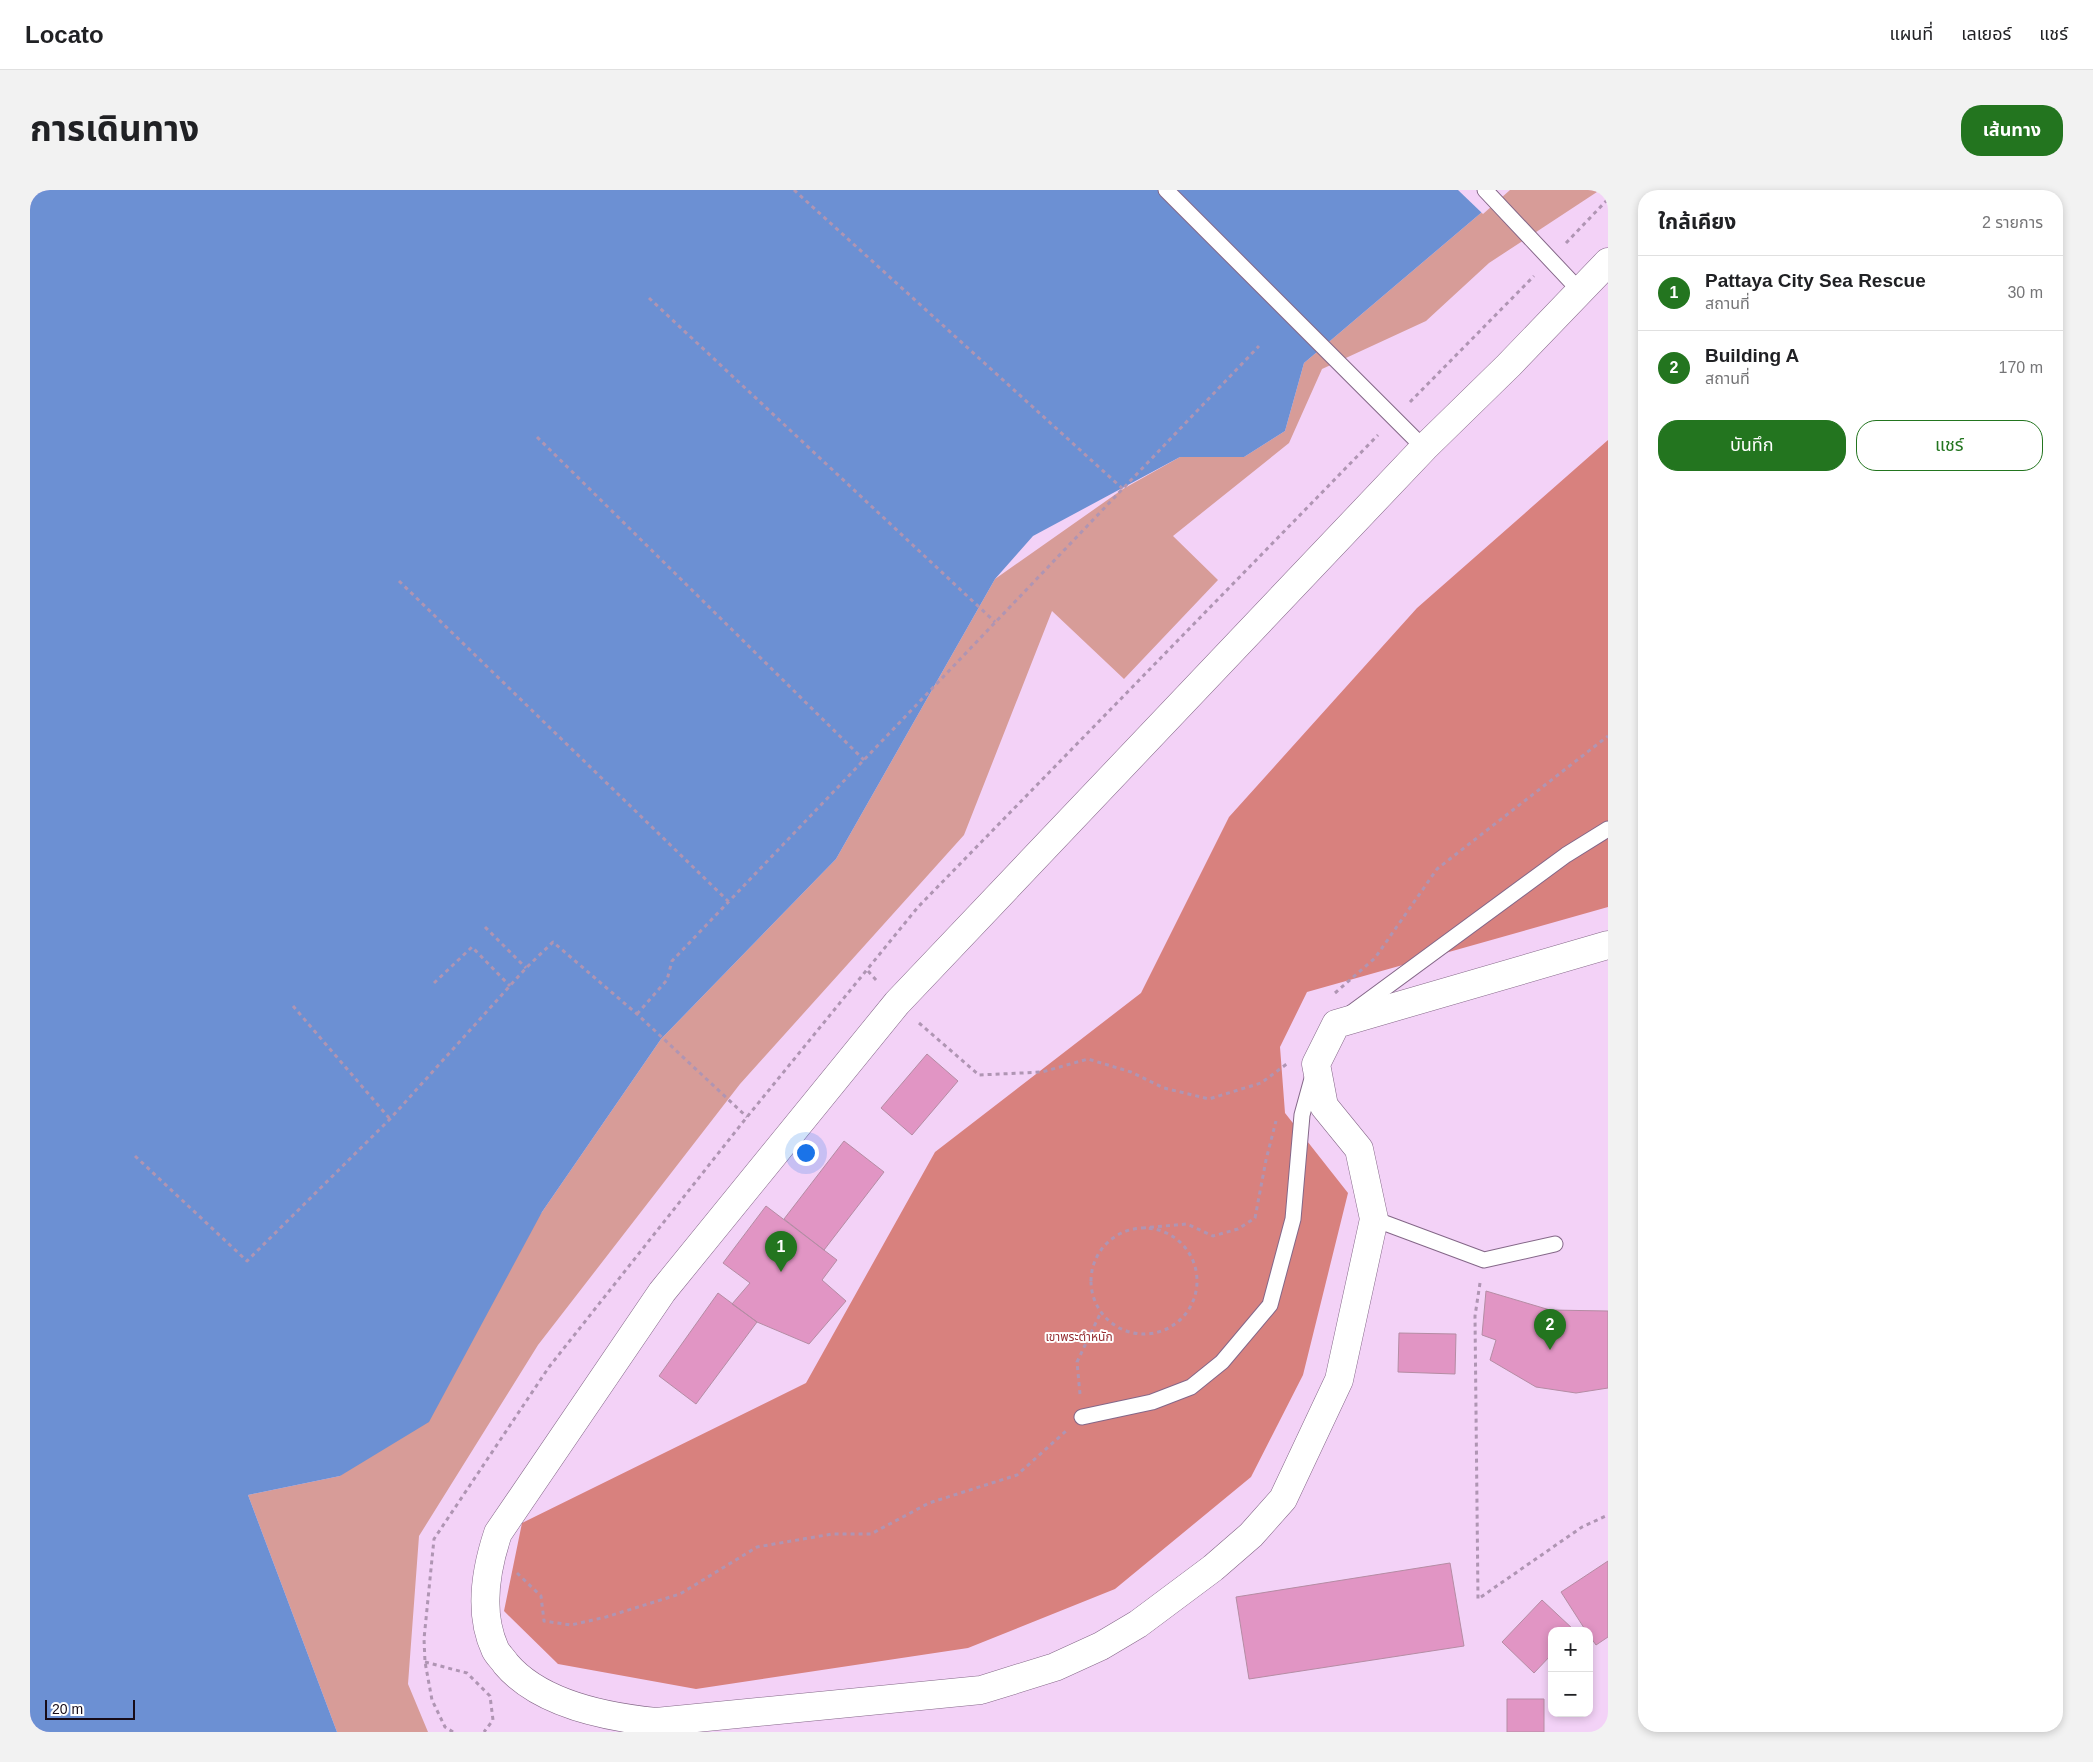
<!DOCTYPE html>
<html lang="th">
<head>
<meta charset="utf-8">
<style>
	body { margin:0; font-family:Arial,"Noto Sans Thai",sans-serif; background:#f2f2f2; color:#202124 }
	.controls { position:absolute; right:15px; bottom:15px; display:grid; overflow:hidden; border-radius:10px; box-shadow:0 2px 8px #0003 }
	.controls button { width:45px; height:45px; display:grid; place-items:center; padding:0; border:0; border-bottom:1px solid #e0e0e0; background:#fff; color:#202124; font:25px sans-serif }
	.scale { position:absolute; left:15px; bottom:12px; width:90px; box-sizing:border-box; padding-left:5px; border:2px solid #170c19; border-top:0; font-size:14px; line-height:18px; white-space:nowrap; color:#170c19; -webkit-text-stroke:4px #fff; paint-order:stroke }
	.you { position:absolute; left:775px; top:962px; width:18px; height:18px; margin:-12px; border:4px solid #fff; border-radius:50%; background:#1a73e8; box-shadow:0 0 0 8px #1a73e833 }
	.badge { display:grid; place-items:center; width:32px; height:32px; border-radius:50%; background:#23751f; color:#fff; font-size:16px; font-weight:700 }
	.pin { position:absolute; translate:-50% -41px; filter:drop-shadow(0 1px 2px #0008) }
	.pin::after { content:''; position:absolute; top:26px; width:18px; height:15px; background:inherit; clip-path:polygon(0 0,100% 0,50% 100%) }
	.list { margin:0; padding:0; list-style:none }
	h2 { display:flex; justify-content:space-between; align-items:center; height:65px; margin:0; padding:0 20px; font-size:21px }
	h2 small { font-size:16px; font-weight:400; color:#757577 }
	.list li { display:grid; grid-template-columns:32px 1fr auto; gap:15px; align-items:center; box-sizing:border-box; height:75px; padding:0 20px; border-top:1px solid #e0e0e0 }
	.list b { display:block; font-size:19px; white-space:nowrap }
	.list p { margin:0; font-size:16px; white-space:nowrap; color:#757577 }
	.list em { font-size:16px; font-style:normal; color:#757577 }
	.actions { display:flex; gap:10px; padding:15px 20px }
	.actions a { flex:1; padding:11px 0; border:1px solid #23751f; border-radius:20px; text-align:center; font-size:18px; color:#23751f }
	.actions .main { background:#23751f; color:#fff }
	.map { position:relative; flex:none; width:1578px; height:1542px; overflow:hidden; border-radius:20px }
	header { display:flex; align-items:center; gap:30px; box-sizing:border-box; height:70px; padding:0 25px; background:#fff; border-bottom:1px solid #e0e0e0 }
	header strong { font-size:24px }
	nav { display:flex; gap:28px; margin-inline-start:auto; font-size:18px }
	.intro { display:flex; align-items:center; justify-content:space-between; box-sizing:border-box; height:120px; padding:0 30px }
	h1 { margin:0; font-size:35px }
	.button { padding:12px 22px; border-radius:20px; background:#23751f; color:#fff; font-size:18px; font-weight:700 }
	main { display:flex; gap:30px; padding:0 30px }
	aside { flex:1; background:#fff; border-radius:20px; box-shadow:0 2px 8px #0003 }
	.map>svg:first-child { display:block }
</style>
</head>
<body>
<header>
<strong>Locato</strong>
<nav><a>แผนที่</a><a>เลเยอร์</a><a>แชร์</a></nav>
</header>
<div class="intro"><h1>การเดินทาง</h1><a class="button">เส้นทาง</a></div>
<main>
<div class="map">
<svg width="1578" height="1542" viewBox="0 0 1578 1542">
	<rect width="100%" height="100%" fill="#f3d2f7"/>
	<path fill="#d79c98" d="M1478 0H1570L1459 73 1396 131 1292 179 1259 253 1143 346 1188 390 1094 489 1022 421 934 645 710 894 508 1155 389 1346 378 1494 398 1542H307L218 1305 310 1286 512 1022 631 849 806 669 965 389 1093 299 1150 267H1214L1255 241 1274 173Z"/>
	<path fill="#d8817e" d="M1578 250V717L1277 802 1250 857 1255 923 1318 1003 1273 1185 1221 1287 1085 1399 938 1458 666 1499 528 1474 474 1421 492 1333 776 1193 905 962 1111 803 1199 627 1387 418Z"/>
	<path fill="#6c90d3" d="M0 0H1478L1274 173 1255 241 1214 267H1150L1003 346 965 389 806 669 631 849 512 1022 399 1232 310 1286 218 1305 307 1542H0Z"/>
	<path fill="#f3d2f7" d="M1428 0H1480L1453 24Z"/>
	<path fill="#e195c4" stroke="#b58ca4" d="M897 864 928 891 882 945 851 918Z
		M814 951 854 982 794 1060 754 1029Z
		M736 1016 807 1070 792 1090 816 1111 779 1154 727 1132 702 1114 720 1093 693 1073Z
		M1456 1101 1520 1120 1578 1121V1198L1546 1203 1506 1197 1460 1170 1466 1150 1452 1145Z
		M688 1103 727 1132 666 1214 629 1186Z
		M1369 1143 1426 1144 1425 1184 1368 1182Z
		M1578 1371V1447L1566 1455 1559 1445V1441H1556L1531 1402Z
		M1420 1373 1434 1456 1219 1489 1206 1407Z
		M1512 1410 1544 1440 1522 1441V1464L1504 1483 1472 1452Z
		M1477 1509H1514V1542H1477Z"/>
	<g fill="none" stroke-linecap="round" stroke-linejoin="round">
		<g stroke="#846788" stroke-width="17">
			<path id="service" d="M1136 0 1394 258
				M1455 0 1550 101
				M1321 823 1536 665 1578 639
				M1344 1029 1454 1070 1525 1054
				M1052 1227 1122 1212 1161 1197 1192 1172 1240 1115 1263 1029 1272 925 1283 885"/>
		</g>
		<g stroke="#846788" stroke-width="29">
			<path id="minor" d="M1578 72 1479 175 1394 258 867 813 632 1102 468 1343C456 1379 448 1422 465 1459 467 1464 473 1469 476 1474 510 1514 576 1527 626 1532L951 1500 1025 1477 1071 1456 1108 1434 1183 1378 1221 1345 1253 1309 1309 1190 1344 1029 1329 959 1294 916 1286 874 1306 834 1578 755"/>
		</g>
		<path stroke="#af95b3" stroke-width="3" stroke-dasharray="4 4" stroke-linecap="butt" d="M764 0 1093 299
			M1536 53 1578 9
			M619 108 965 432
			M1380 212 1504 86
			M507 247 834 570
			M369 391 699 712
			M455 737 496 778
			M838 781 847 791
			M404 793 442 757 480 796
			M1305 803 1345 768 1407 679 1578 546
			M263 816 360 929
			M607 824 637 790 642 771 1229 156
			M889 833 949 885 1012 882 1058 869 1101 882 1134 898 1179 909 1231 893 1258 873
			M105 966 217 1071 360 929 496 778 523 752 607 824 717 927
			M1112 1038 1157 1034 1183 1046 1208 1039 1225 1028 1236 970 1246 931
			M1061 1091a53 53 0 1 1 106 0a53 53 0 1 1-106 0Z
			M1450 1093 1445 1126 1448 1409 1552 1337 1578 1325
			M1050 1204 1047 1172 1071 1122
			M487 1383 511 1406 514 1431 541 1435 576 1427 650 1404 727 1357 802 1344H841L899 1313 987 1285 1036 1241
			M395 1472 437 1483 460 1506 463 1530 454 1542
			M423 1542 415 1537 402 1510 395 1472 394 1449 404 1349 519 1177 717 927 888 717 1348 245"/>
		<use href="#service" stroke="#fff" stroke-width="15"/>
		<use href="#minor" stroke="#fff" stroke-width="28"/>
	</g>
	<g text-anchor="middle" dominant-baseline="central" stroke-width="4" stroke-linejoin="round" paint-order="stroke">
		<g font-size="12" fill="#962e32" stroke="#fff">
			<text x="1049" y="1147">เขาพระตำหนัก</text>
		</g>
	</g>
</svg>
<div class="controls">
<button>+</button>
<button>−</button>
</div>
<div class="scale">20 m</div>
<div class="you"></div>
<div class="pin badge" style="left:751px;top:1082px">1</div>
<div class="pin badge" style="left:1520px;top:1160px">2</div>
</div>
<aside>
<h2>ใกล้เคียง<small>2 รายการ</small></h2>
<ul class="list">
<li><span class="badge">1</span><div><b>Pattaya City Sea Rescue</b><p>สถานที่</p></div><em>30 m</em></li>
<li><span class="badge">2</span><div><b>Building A</b><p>สถานที่</p></div><em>170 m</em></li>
</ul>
<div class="actions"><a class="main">บันทึก</a><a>แชร์</a></div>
</aside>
</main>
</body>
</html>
